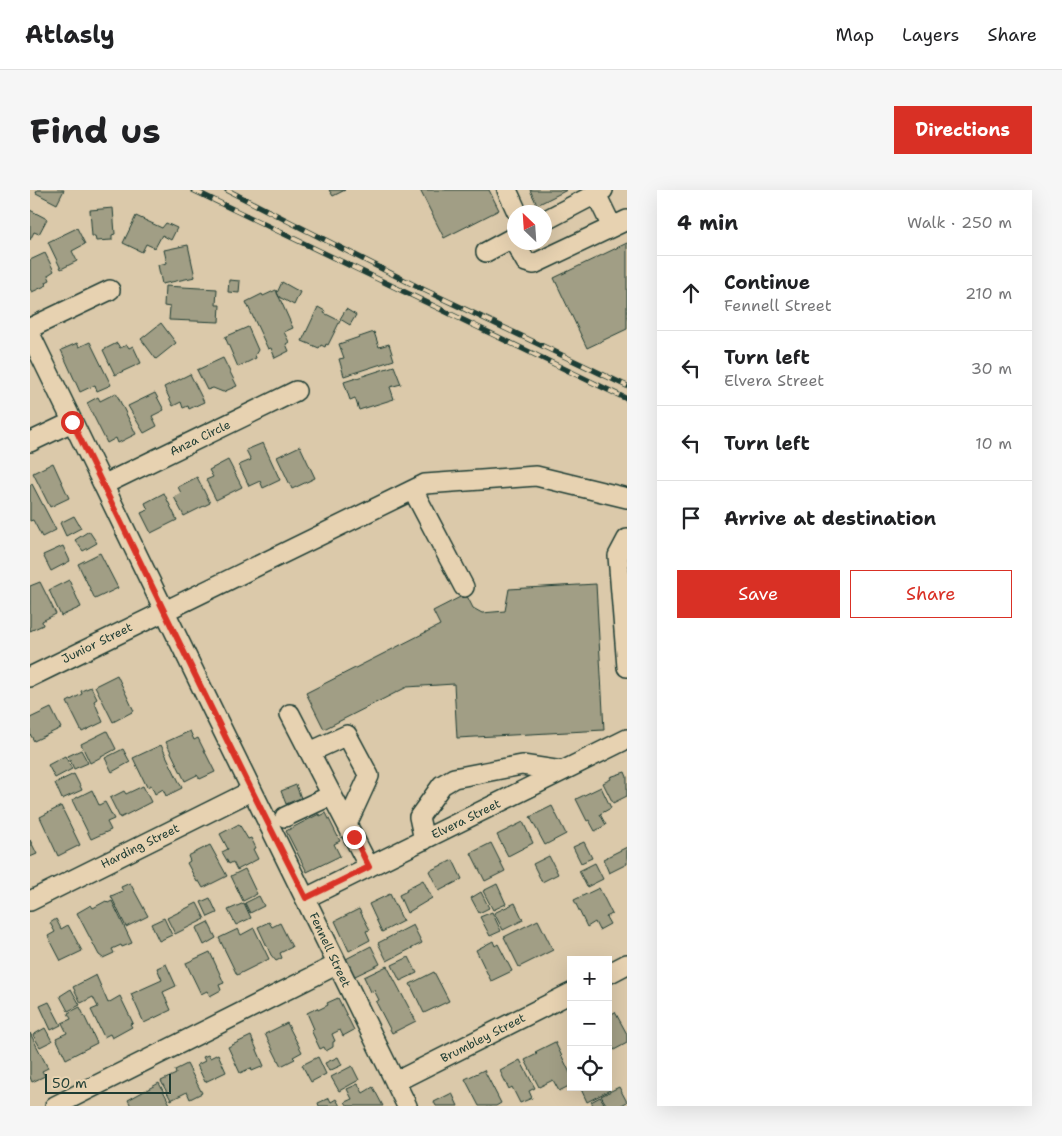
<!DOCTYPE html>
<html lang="en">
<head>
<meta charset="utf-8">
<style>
	body { margin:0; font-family:"Shantell Sans",sans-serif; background:#f6f6f6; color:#202124 }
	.controls { position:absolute; right:15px; bottom:15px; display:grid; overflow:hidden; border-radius:0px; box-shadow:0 5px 20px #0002 }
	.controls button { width:45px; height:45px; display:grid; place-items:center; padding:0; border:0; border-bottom:1px solid #e0e0e0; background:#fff; color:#202124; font:25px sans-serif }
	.compass { position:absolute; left:477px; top:15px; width:45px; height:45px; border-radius:50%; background:#fff; box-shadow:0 5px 20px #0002; rotate:335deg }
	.scale { position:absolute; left:15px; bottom:12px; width:126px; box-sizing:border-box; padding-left:5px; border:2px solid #1f3d34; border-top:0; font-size:14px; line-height:18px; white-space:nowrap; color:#1f3d34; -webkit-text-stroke:4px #e7d2b1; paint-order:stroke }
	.stop { position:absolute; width:15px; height:15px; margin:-11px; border:4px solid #d93025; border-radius:50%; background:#fff }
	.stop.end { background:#d93025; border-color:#fff; box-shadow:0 1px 5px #0008 }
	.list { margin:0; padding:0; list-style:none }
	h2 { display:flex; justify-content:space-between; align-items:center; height:65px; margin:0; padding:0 20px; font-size:21px }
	h2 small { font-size:16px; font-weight:400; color:#757577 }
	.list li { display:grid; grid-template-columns:32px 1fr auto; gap:15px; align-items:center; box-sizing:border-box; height:75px; padding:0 20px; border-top:1px solid #e0e0e0 }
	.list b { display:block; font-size:19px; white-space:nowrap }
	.list p { margin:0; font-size:16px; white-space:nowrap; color:#757577 }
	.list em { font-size:16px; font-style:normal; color:#757577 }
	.actions { display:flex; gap:10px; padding:15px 20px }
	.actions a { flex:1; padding:11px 0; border:1px solid #d93025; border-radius:0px; text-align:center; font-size:18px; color:#d93025 }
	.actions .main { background:#d93025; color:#fff }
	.icon { flex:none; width:28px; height:28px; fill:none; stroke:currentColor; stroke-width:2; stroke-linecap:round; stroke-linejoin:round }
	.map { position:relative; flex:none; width:597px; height:916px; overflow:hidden; border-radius:0px }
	header { display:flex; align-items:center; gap:30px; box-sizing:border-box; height:70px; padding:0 25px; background:#fff; border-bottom:1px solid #e0e0e0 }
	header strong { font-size:24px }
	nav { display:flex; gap:28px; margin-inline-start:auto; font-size:18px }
	.intro { display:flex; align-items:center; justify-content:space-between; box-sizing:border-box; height:120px; padding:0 30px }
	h1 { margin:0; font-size:35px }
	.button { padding:12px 22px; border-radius:0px; background:#d93025; color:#fff; font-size:18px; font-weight:700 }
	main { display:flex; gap:30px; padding:0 30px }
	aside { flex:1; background:#fff; border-radius:0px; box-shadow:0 5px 20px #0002 }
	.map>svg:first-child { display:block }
</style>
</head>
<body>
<header>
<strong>Atlasly</strong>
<nav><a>Map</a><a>Layers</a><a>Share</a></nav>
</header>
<div class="intro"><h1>Find us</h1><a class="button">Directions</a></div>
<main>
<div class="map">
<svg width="597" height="916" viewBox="0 0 597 916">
	<rect width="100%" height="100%" fill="#dbc9aa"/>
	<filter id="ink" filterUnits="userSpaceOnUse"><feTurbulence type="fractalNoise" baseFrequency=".02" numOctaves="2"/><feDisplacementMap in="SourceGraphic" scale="10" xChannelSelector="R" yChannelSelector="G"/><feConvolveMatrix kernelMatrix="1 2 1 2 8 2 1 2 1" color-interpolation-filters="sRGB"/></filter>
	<g filter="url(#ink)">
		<path fill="#a19e85" stroke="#1f3d34" d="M7 0H34L27 14 6 3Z
			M299 0H315L303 6Z
			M390 0H459L469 20 414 48Z
			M500 0H537L507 15Z
			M83 18 85 44 82 45V50L66 51 65 46H62L60 20Z
			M0 20 17 29 9 44 4 42 0 50Z
			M106 26 132 38 136 33 147 38 141 50 132 45 125 58 116 54 112 62 93 53Z
			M47 38 55 54 42 61 47 71 31 79 18 52Z
			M597 53V139L557 158 524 88Z
			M158 55 165 87 132 94 128 75 137 73 134 60Z
			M15 63 24 81 18 85 20 90 16 92 17 95 2 102 0 99V70Z
			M199 90 210 91 209 103 198 102Z
			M252 92 270 102 264 115 249 107 247 103Z
			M135 96 187 99 186 115H190L189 132 139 130 140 117 134 116Z
			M246 100 263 138 254 142 259 152 256 154 259 161 245 168 241 158 238 159 216 112 232 104 233 106Z
			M288 117 295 121 294 123 310 131 298 155 296 154 295 157 291 155 289 158 272 151Z
			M316 119 326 125 320 135 310 129Z
			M131 133 146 153 126 169 111 149Z
			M218 137 228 160 225 165 226 168 208 177 195 147Z
			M344 142 349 157 359 154 364 170 314 186 309 169 314 168 309 154Z
			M60 152 81 195 67 201 65 195 50 202 31 160 47 153 49 157Z
			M87 153 90 158 97 155 99 158 103 156 111 173 85 185 73 160Z
			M193 168 207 196 193 202 183 198 177 200 167 180Z
			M364 176 371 194 360 197 364 209 329 220 325 208 320 210 314 192Z
			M160 184 174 212 159 219 158 216 153 218 151 212 143 216 134 197Z
			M86 203 106 244 88 253 86 248 77 253 57 213 68 207 70 211Z
			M125 203 134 220 122 226 127 236 114 243 98 216Z
			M233 253 250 290 233 298 230 291 219 296 209 275 221 270 216 260Z
			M270 256 285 288 262 299 247 267Z
			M198 270 212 297 186 310 176 290 183 287 179 280Z
			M23 273 39 308 20 317 3 283Z
			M167 287 180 313 154 326 144 307 151 303 148 297Z
			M2 294 26 340 12 347 3 330 0 331V295Z
			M134 303 147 330 121 343 111 323 118 320 115 313Z
			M44 326 51 338 36 346 30 333Z
			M59 341 67 353 53 361 45 350Z
			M33 356 40 371 21 381 13 365Z
			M70 363 88 398 65 409 48 374Z
			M39 390 51 417 31 426 19 400Z
			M10 392 26 424 12 431 13 435 0 441V396Z
			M566 394 574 540 427 548 424 494 377 497 294 539 276 503 410 435 403 421 436 404 443 418 452 423 475 421 479 399Z
			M87 485 104 521 83 532 65 496Z
			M61 497 67 509 64 511 73 532 52 542 37 512 52 504 51 501Z
			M21 518 31 538 4 551 0 544V528Z
			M77 541 86 559 60 573 51 554Z
			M160 541 164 550 168 548 185 582 170 589 167 585 155 591 136 552Z
			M131 555 152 598 136 606 133 599 125 604 121 595 117 597 103 568Z
			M93 559 100 572 82 582 75 568Z
			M51 560 58 573 44 579 38 566Z
			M35 566 42 579 25 588 18 575Z
			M595 582 597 587V606L583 613 573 593 581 589 580 587Z
			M44 584 52 600 32 609 25 593Z
			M266 595 271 608 256 614 251 601Z
			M113 596 121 612 90 628 80 608 94 601 96 604Z
			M571 597 581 618 570 624 576 635 565 641 559 630 557 631 546 609Z
			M62 600 69 615 75 612 84 629 77 632 81 640 61 649 42 610Z
			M31 616 50 655 28 666 10 627Z
			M522 616 536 644 515 655 500 627Z
			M296 623 310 651 304 654 310 666 277 682 256 641 289 624 290 626Z
			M493 632 503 653 478 666 467 645Z
			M209 634 218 649 221 648 226 658 223 659 228 669 207 680 203 672 199 674 192 662 198 659 190 644Z
			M0 650 7 664 0 667Z
			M554 652 562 668 551 673 543 657Z
			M461 653 475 681 455 691 441 663Z
			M180 655 197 686 173 698 169 691 167 692 157 673 160 671 158 666Z
			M597 657V674L579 683 573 669Z
			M519 666 528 684 512 692 503 674Z
			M423 670 432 689 409 701 399 681Z
			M565 673 573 689 557 697 549 681Z
			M215 679 227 704 213 711 201 686Z
			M393 690 402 708 377 723 369 705 377 701 376 699Z
			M100 693 118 726 96 737 81 706 93 701 91 697Z
			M467 694 476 714 463 720 453 701Z
			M569 698 582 724 576 727 580 734 569 740 565 732 557 737 544 710Z
			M451 702 459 718 449 723 441 708Z
			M360 704 373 731 352 742 339 714Z
			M229 706 234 716 220 723 215 713Z
			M180 708 187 723 178 727 171 712Z
			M76 711 78 713 82 711 102 753 92 757 91 755 82 759 84 763 73 768 69 765 47 723 61 715 63 718Z
			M167 713 175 729 145 744 137 728Z
			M214 713 221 728 206 735 198 720Z
			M485 713 493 730 473 740 464 723Z
			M329 719 340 740 336 741 340 750 319 761 305 731Z
			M462 722 471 741 460 746 450 727Z
			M134 728 142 745 129 751 121 734Z
			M26 729 31 739 38 735 52 761 31 771 18 746 25 742 20 733Z
			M508 730 523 760 489 777 474 747Z
			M178 732 186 748 174 755 166 738Z
			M239 732 242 737 250 733 262 757 250 763 252 768 246 771 241 765 228 737Z
			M383 735 392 753 357 771 348 753Z
			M224 738 239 769 207 785 189 748 208 739 211 745Z
			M463 751 465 756 468 754 482 781 461 791 446 760Z
			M341 756 350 774 323 787 314 770Z
			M180 762 194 793 189 795 191 800 180 806 177 801 171 804 156 773Z
			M379 767 387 783 370 791 362 775Z
			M136 774 146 796 133 802 141 820 114 833 101 804 132 790 127 778Z
			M357 776 386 831 362 843 346 812 349 810 344 800 341 802 334 787Z
			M404 782 419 811 394 823 380 794Z
			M66 785 78 813 90 806 103 833 100 834 102 837 82 848 80 844 74 847 61 820 68 817 63 807 51 813 43 797Z
			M41 799 50 815 38 821 30 806Z
			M308 808 324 840 313 846 310 840 302 844 305 851 303 852V857L296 861 294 857 290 859 281 840 284 839 277 823 287 818 288 820 298 815 297 813Z
			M19 812 31 835 21 840 10 816Z
			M50 817 67 853 36 869 26 848 37 843 32 833 41 829 38 823Z
			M585 822 597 844V853L584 860 578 849V826Z
			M257 833 272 862 263 867 265 869 251 876 235 844Z
			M15 838 22 851 10 857 3 845Z
			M0 843 18 878 12 881 15 886 2 892 0 887Z
			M221 846 234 876 222 881 221 878 210 883 198 857Z
			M525 852 541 885V895L529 901 523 890 509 897 495 870 507 864 505 862Z
			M188 864 196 882 175 892 167 875 175 871 173 867 178 865 180 868Z
			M288 867 296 884 281 892 272 875Z
			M308 867 312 875 299 881 295 873Z
			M490 870 505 898 499 901 502 908 490 913 482 897 479 899 470 881Z
			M157 874 172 903 160 909 157 902 141 910 131 891 146 884 145 880Z
			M322 876 329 890 309 901 301 887Z
			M454 880 471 913 466 916H449L435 889Z
			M129 893 141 916H101L98 910Z
			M328 894 333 903 343 897 353 916H318L315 912 322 909 317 899Z
			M578 896 580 900 557 912 550 897H578Z
			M589 897 597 912 590 916H577L571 906Z
			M422 903 428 916H406L404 912Z
			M570 907 574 913 568 916H564L561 912Z
			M299 908 301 912 306 909 310 916H289L288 913Z"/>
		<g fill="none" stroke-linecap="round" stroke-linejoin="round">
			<g stroke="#1f3d34" stroke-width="22">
				<path id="minor" d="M477 0 487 22
					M566 4 582 37
					M514 31 573 0
					M482 48 496 72 504 74 597 30
					M456 62 484 47
					M0 138 80 100
					M0 144C124 402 251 659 377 916
					M0 252 42 232
					M73 295 266 201
					M383 300 434 397
					M597 349 588 366 597 477
					M0 487 395 294 506 286 597 308
					M260 524 339 677
					M280 562 317 545 339 586 317 634
					M255 627 302 605
					M394 650 389 627 412 595 424 588 492 575 532 581
					M276 708 597 549
					M0 711 221 601
					M578 784 597 774
					M365 892 541 803
					M25 916 306 775"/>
			</g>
			<use href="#minor" stroke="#e7d2b1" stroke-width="19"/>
			<g stroke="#1f3d34" stroke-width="5.5">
				<path id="rail" d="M163 0 597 209
					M197 0 386 96 597 196"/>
			</g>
			<use href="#rail" stroke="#e7d2b1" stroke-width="4" stroke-dasharray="11" stroke-linecap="butt"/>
		</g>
	</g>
	<g fill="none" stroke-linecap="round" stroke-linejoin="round" filter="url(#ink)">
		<path stroke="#d93025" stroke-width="6" d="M42 232C120 390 195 551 276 708L339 677 324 647"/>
	</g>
	<g text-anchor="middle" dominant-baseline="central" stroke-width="4" stroke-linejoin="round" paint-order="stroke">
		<g font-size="12" fill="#1f3d34" stroke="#e7d2b1">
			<text transform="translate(170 248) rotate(-26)">Anza Circle</text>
			<text transform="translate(67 453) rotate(-26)">Junior Street</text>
			<text transform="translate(436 629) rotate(-26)">Elvera Street</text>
			<text transform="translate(110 656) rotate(-26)">Harding Street</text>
			<text transform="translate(300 760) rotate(65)">Fennell Street</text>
			<text transform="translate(453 848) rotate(-27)">Brumbley Street</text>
		</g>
	</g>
</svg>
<div class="controls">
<button>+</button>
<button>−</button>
<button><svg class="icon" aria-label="locate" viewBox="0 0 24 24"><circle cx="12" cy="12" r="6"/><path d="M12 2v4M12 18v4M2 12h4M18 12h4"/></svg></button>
</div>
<svg class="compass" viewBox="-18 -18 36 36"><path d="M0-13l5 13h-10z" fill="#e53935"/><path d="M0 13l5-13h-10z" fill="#757577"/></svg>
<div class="scale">50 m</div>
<div class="stop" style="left:42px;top:232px"></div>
<div class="stop end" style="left:324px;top:647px"></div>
</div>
<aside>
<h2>4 min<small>Walk · 250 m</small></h2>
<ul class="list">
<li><svg class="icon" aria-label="ahead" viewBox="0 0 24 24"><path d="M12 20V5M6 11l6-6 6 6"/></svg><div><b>Continue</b><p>Fennell Street</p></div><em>210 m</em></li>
<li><svg class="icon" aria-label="left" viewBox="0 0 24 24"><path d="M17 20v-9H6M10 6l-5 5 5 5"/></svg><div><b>Turn left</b><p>Elvera Street</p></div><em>30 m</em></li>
<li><svg class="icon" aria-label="left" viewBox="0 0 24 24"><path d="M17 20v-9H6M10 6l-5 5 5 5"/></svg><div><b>Turn left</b></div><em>10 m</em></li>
<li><svg class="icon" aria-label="arrive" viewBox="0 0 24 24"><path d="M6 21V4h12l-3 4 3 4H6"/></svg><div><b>Arrive at destination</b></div></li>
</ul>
<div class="actions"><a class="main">Save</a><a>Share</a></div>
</aside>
</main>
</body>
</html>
